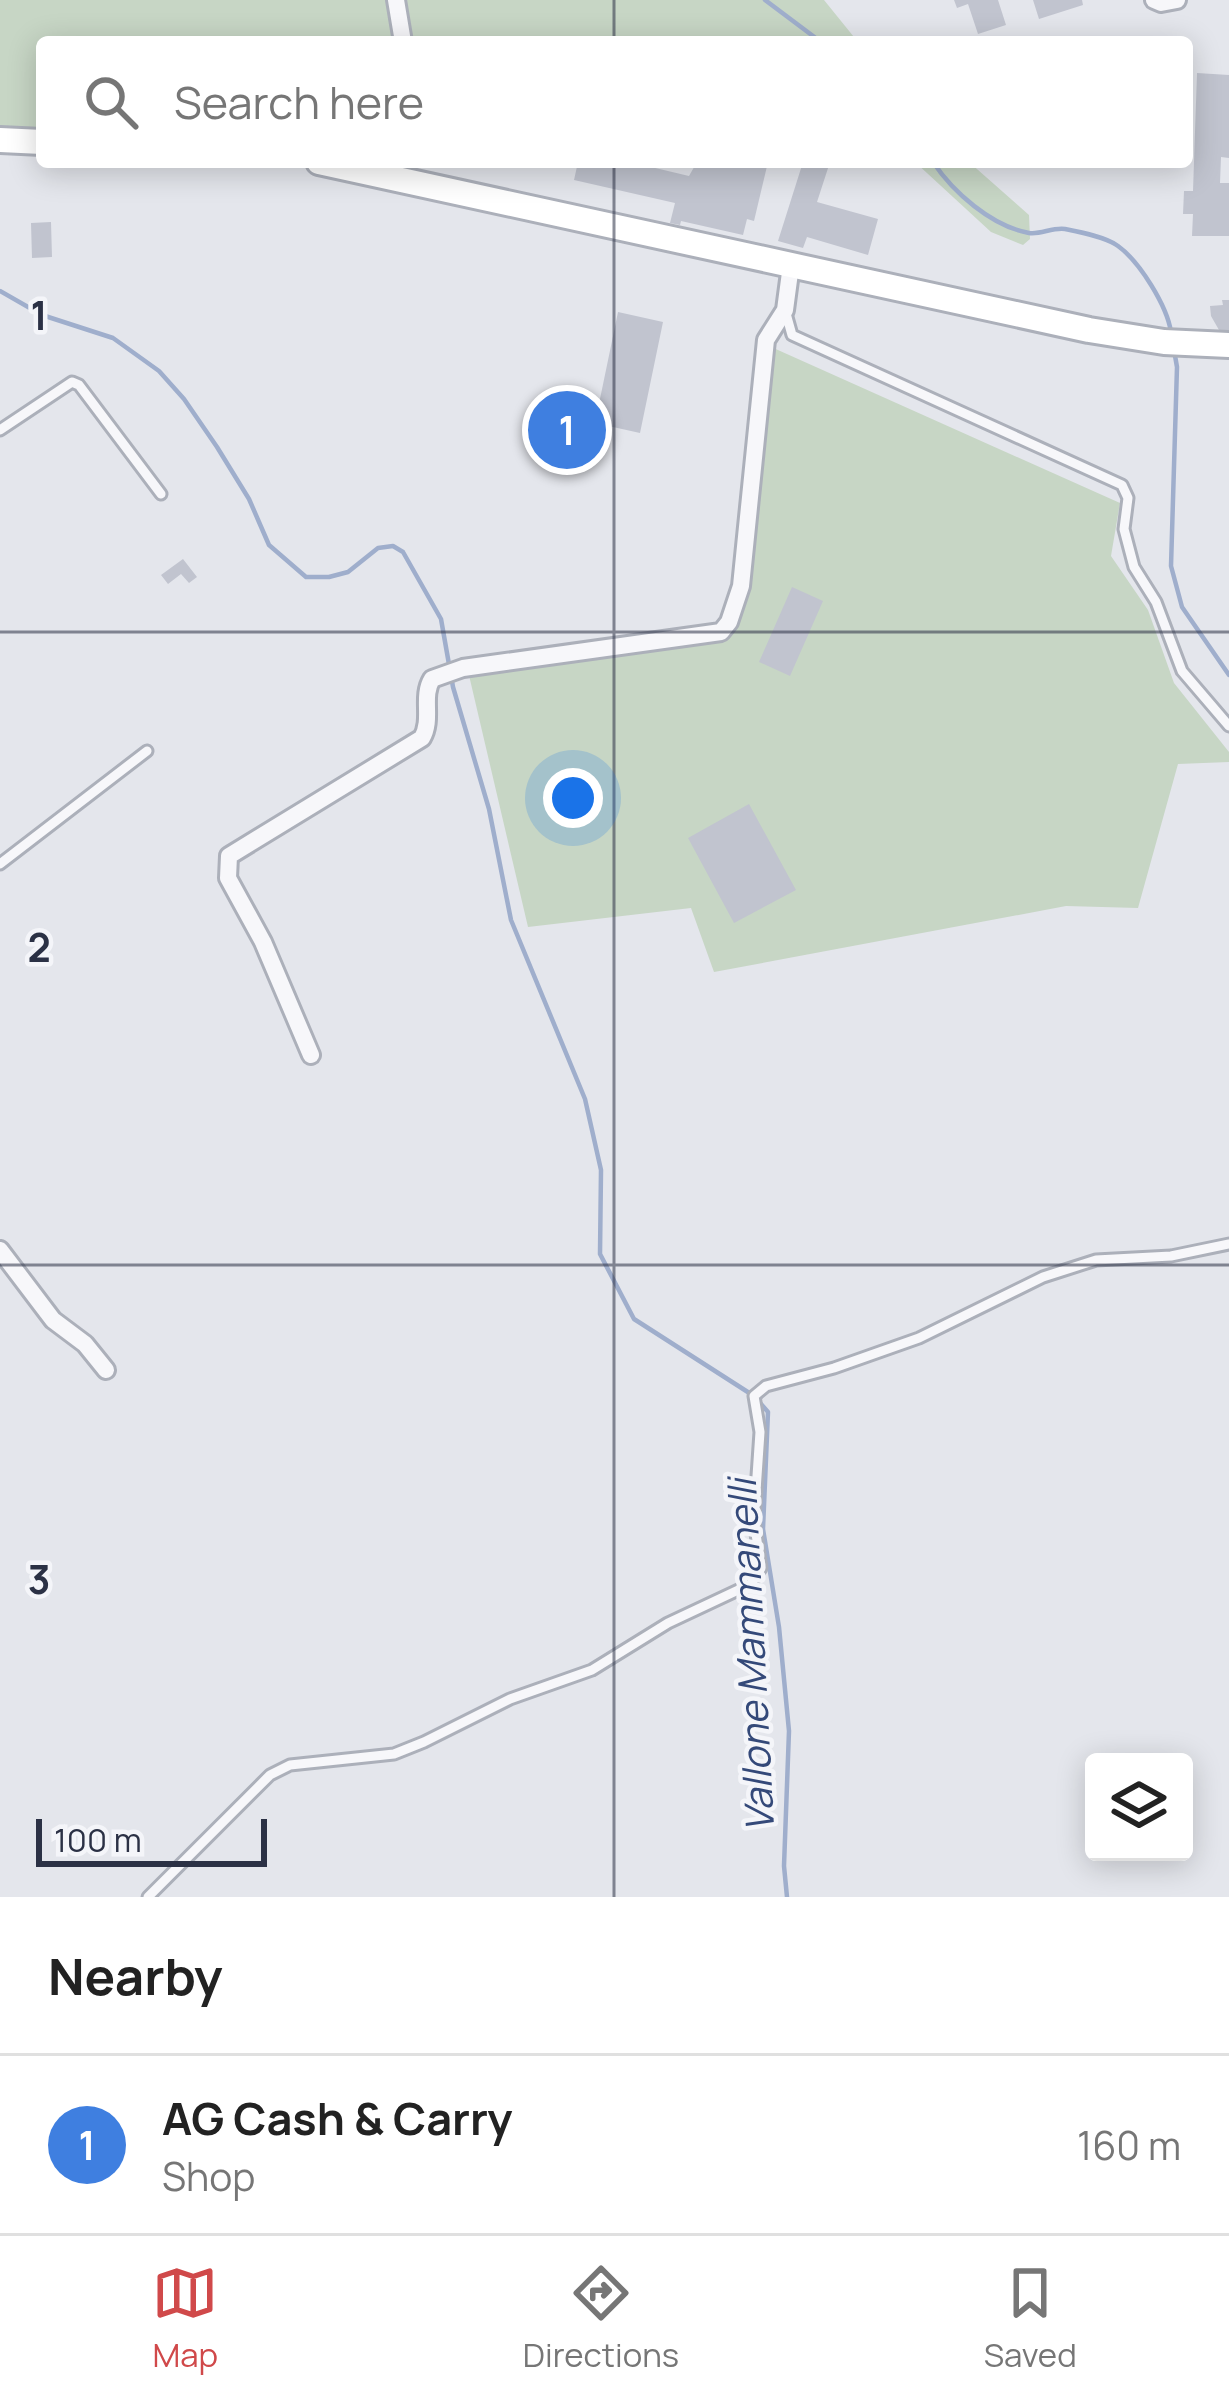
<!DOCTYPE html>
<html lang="en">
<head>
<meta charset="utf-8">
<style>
	body { margin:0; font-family:Manrope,sans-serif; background:#f2f2f2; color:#222 }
	.controls { position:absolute; right:36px; bottom:36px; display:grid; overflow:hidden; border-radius:12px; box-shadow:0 6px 30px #0003 }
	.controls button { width:108px; height:108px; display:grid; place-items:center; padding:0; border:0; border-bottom:3px solid #e0e0e0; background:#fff; color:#222; font:60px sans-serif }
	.scale { position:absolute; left:36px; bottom:30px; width:231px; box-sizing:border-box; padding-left:12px; border:6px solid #2b3145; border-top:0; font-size:33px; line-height:42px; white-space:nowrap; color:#2b3145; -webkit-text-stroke:9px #f4f5f9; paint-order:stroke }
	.you { position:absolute; left:573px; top:798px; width:42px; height:42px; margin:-30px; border:9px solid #fff; border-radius:50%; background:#1a73e8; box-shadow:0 0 0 18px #1a73e833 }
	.badge { display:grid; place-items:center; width:78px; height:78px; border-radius:50%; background:#d0494a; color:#fff; font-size:39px; font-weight:700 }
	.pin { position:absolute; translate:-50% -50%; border:6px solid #fff; box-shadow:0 3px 12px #0006 }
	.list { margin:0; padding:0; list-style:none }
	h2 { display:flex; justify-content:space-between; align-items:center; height:156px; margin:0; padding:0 48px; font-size:51px }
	h2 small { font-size:39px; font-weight:400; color:#767676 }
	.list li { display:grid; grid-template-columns:78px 1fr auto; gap:36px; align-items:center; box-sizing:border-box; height:180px; padding:0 48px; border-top:3px solid #e0e0e0 }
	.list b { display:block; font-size:45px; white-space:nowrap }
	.list p { margin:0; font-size:39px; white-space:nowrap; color:#767676 }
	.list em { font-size:39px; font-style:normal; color:#767676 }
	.icon { flex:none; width:66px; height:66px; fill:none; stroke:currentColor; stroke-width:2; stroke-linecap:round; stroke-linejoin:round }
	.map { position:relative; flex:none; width:1229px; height:1897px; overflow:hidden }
	.search { position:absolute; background:#fff; box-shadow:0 6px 30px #0003; left:36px; right:36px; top:36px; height:132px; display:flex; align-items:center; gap:30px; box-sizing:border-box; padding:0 42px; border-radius:12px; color:#767676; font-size:45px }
	.sheet { height:336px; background:#fff }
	nav { display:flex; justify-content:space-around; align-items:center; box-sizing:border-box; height:168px; border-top:3px solid #e0e0e0; background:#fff; font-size:33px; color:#767676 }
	nav a { display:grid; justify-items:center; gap:6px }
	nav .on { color:#d0494a }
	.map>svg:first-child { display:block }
</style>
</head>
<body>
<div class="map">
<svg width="1229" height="1897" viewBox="0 0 1229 1897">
	<rect width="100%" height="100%" fill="#e4e6ec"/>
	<path fill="#c7d6c5" d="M0 0H388L396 42H42V133L0 130Z
		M406 0H824L858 42H412Z
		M915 162H969L1029 215 1030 239 1023 245 991 232Z
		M769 346 1120 503 1111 556 1148 610 1174 683 1229 752V762L1178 764 1138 908 1066 906 714 972 691 908 528 927 468 671 729 637 744 584Z"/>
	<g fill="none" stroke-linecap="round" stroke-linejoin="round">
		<path stroke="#9faecc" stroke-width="4.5" d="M765 0 821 42
			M933 162C953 192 991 226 1029 233 1040 235 1053 227 1065 229 1080 232 1106 237 1118 246 1140 262 1167 306 1171 332
			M0 291 42 315 113 338 159 371 184 399 217 447 249 499 269 545 306 577H329L348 572 378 548 393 546 403 552 441 619 453 687 489 809 511 920 585 1099 601 1170 600 1254 634 1319 754 1396 768 1412 763 1529 779 1627 789 1731 784 1866 787 1897
			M1174 350 1177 367 1171 566 1182 607 1229 675"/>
	</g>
	<path fill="#c1c4cf" d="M954 0H998L1006 25 978 34 968 4 957 8Z
		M1033 0H1082L1083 5 1039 19Z
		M1197 73 1229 75V158L1221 157 1220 183H1229V236H1192L1193 214H1183L1184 191H1193Z
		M578 162H630L689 176 697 162H768L754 221 747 219 743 235 681 221 680 225 670 223 675 203 574 180Z
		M803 162H830L817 202 878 219 868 255 807 237 803 248 778 241Z
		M51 222 52 257 32 258 31 223Z
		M1222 300H1229V330H1219L1211 316 1210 306 1223 305Z
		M618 312 663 322 640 433 595 423Z
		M183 559 197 577 189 583 181 574 168 584 161 575Z
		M792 587 823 601 790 676 759 662Z
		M749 804 796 890 734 923 688 838Z"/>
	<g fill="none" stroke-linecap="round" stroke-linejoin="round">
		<g stroke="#acb0ba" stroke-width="15">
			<path id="service" d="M785 310 792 335 1122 485 1128 498 1124 529 1134 567 1156 602 1182 671 1229 726
				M0 430 72 382 79 385 161 494
				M0 864 147 751
				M148 1897 270 1775 290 1765 394 1754 424 1742 510 1699 592 1670 668 1623 751 1584 761 1568 754 1520 760 1432 754 1396 766 1386 834 1368 919 1338 1043 1277 1096 1260 1171 1256 1229 1244"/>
		</g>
		<g stroke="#acb0ba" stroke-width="22">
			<path id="minor" d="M396 0 403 42
				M1154 0 1161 3 1177 0
				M311 1055 263 942 228 878 229 856 422 738C433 719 421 697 432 679L463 668 721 632 729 622 741 586 766 340 785 310 791 265
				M0 1250 53 1320 85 1344 106 1370"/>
		</g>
		<g stroke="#acb0ba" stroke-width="30">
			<path id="secondary" d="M0 140 42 142
				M319 162 1089 330 1164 342 1229 345"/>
		</g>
		<use href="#service" stroke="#f7f7fa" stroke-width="9"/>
		<use href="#minor" stroke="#f7f7fa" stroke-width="16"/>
		<use href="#secondary" stroke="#fff" stroke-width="24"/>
	</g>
	<path fill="none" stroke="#2b3145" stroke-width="3" stroke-opacity="0.55" d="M614 0V42M614 162V1897M0 632H1229M0 1265H1229"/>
	<g text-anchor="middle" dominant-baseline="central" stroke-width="9" stroke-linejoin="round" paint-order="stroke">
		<g font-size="39" font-style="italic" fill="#344979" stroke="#f4f5f9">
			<text transform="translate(750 1656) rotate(-93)">Vallone Mammanelli</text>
		</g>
	</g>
	<g font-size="39" text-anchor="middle" font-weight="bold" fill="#2b3145" stroke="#f4f5f9" stroke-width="9" stroke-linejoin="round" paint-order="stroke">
		<text x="39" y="330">1</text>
		<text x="39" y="962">2</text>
		<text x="39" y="1594">3</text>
	</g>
</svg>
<div class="controls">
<button><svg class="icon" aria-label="layers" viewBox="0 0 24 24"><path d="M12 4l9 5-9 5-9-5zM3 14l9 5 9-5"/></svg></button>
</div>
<div class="scale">100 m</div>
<div class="you"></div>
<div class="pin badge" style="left:567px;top:430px;background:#3f7fe0">1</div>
<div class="search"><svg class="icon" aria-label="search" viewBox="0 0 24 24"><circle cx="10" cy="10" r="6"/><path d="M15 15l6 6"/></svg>Search here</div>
</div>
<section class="sheet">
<h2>Nearby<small></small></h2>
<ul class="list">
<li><span class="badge" style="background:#3f7fe0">1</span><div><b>AG Cash &amp; Carry</b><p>Shop</p></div><em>160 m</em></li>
</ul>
</section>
<nav>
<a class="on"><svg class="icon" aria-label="map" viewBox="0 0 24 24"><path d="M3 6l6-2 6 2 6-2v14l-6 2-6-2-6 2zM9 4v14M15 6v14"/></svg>Map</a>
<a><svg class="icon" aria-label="directions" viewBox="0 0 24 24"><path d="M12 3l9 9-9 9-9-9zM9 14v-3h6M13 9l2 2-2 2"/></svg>Directions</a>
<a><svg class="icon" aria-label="saved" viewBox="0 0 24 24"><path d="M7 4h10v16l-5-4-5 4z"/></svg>Saved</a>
</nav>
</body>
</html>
